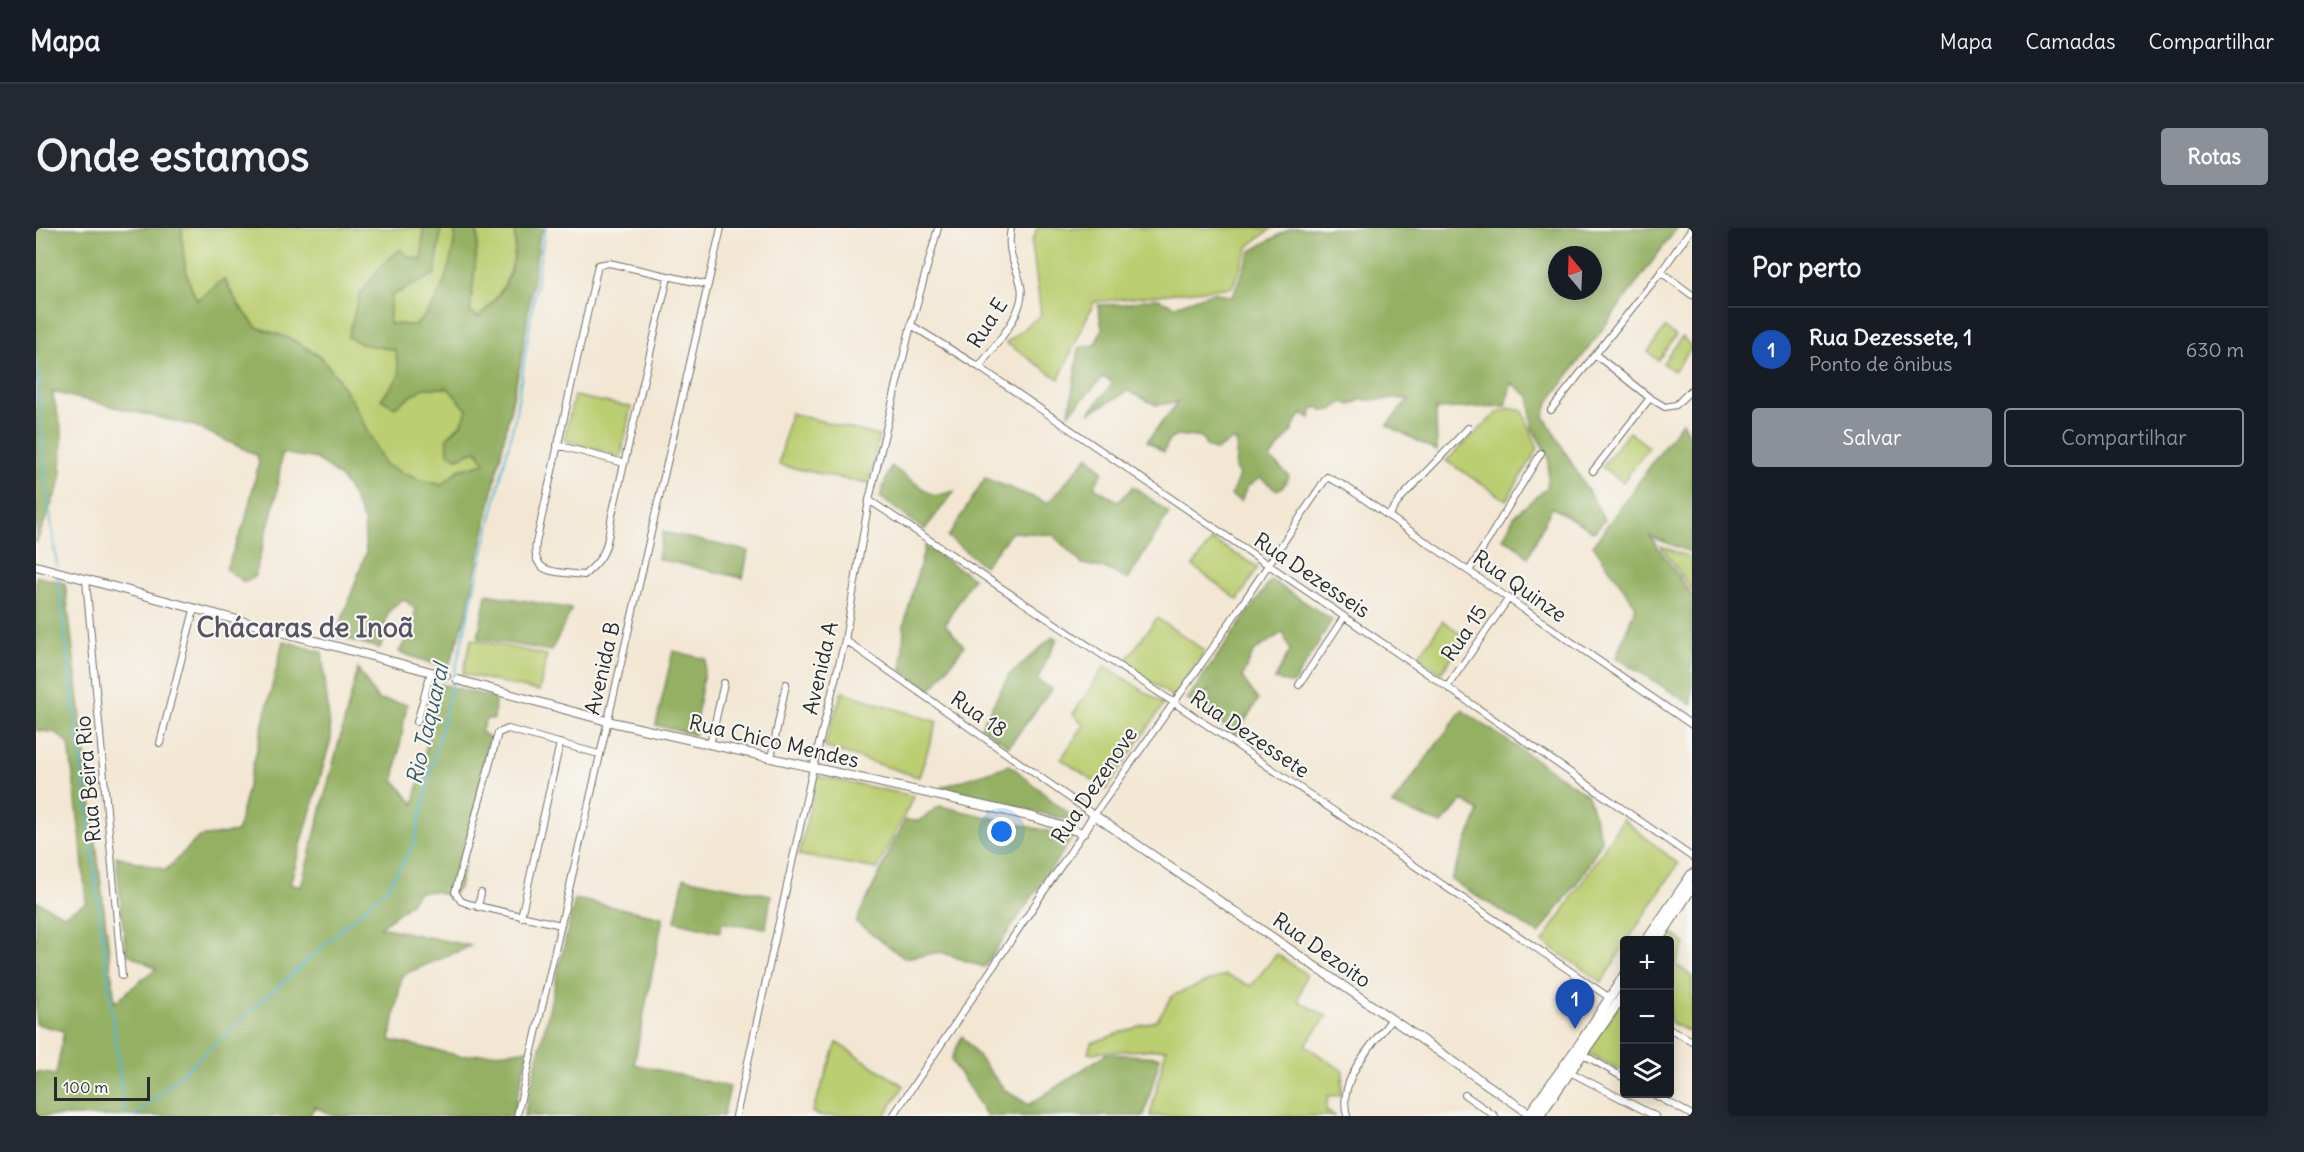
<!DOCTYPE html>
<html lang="pt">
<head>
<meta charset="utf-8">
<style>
	body { margin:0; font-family:Delius,sans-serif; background:#242831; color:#f1f3f6 }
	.controls { position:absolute; right:18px; bottom:18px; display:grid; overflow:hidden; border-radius:6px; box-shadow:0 3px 15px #0003 }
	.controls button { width:54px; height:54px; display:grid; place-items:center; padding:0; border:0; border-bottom:2px solid #363941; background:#171b24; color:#f1f3f6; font:30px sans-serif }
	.compass { position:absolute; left:1512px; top:18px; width:54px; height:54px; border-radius:50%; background:#171b24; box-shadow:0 3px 15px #0003; rotate:341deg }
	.scale { position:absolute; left:18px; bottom:15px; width:96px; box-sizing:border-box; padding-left:6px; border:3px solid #2b2b2b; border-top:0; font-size:16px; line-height:21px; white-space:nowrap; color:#2b2b2b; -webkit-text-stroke:4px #f6f6f2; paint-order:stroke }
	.you { position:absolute; left:966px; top:604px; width:21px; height:21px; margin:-15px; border:4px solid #fff; border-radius:50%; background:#1a73e8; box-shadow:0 0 0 9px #1a73e833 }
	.badge { display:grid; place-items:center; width:39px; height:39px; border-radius:50%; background:#8c9099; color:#fff; font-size:20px; font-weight:700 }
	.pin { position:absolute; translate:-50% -50px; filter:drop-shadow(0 2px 3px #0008) }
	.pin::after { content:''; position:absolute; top:32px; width:21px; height:18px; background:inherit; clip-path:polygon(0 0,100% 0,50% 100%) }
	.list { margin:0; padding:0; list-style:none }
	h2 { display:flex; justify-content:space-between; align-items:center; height:78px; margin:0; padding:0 24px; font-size:26px }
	h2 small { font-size:20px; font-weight:400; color:#9ea1a6 }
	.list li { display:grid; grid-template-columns:39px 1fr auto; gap:18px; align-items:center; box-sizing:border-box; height:84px; padding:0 24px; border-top:2px solid #363941 }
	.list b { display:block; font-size:22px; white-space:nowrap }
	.list p { margin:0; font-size:20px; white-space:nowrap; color:#9ea1a6 }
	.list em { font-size:20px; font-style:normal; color:#9ea1a6 }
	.actions { display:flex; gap:12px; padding:18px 24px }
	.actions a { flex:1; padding:14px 0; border:2px solid #8c9099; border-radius:6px; text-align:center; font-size:21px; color:#8c9099 }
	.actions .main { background:#8c9099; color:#fff }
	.icon { flex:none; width:33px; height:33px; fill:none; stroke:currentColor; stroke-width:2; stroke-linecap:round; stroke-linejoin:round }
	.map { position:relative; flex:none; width:1656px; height:888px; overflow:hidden; border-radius:6px }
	header { display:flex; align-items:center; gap:36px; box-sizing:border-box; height:84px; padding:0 30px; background:#171b24; border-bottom:2px solid #363941 }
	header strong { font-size:28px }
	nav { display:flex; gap:33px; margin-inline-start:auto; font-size:21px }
	.intro { display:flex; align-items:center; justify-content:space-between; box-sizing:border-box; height:144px; padding:0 36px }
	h1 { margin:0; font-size:42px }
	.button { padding:15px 27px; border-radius:6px; background:#8c9099; color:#fff; font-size:21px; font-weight:700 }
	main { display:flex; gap:36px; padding:0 36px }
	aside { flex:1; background:#171b24; border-radius:6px; box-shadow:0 3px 15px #0003 }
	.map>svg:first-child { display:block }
</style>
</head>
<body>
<header>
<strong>Mapa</strong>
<nav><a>Mapa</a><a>Camadas</a><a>Compartilhar</a></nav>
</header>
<div class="intro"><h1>Onde estamos</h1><a class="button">Rotas</a></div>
<main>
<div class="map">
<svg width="1656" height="888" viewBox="0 0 1656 888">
	<rect width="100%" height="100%" fill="#f6f6f2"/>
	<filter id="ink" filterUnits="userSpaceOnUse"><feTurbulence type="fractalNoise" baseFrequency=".0167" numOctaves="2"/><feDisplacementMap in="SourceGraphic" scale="12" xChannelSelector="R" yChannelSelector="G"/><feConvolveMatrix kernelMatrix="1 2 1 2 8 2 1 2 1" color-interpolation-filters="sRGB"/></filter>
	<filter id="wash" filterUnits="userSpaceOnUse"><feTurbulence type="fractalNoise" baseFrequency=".008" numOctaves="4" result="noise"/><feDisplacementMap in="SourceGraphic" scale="24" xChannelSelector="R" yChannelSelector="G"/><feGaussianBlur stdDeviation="1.35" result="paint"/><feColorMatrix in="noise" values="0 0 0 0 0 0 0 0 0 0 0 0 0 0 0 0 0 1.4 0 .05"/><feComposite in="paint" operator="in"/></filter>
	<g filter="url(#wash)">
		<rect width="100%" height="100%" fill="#f3e7d3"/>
		<path fill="#bbce71" stroke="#737c4e" stroke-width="1.5" d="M146 0H387L386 32 371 28 326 116 359 122 364 147 388 160H412L432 182 426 195 411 210 422 230 441 222 450 235 423 242 406 257 381 251 349 237 317 175 300 148 284 128 255 111 220 99 203 77 188 51 161 72C149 50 146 25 146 0Z
			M405 0H420C416 36 407 72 380 97L353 96 355 68 399 46Z
			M440 0H478C483 38 469 64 443 89L434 85 442 9Z
			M1001 0H1236L1213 18 1196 59 1058 74 1023 151 970 115 1005 87 996 15Z
			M1629 100 1640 108 1622 132 1612 124Z
			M1646 109 1656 119 1638 143 1627 135Z
			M538 168 595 179 585 229 528 212Z
			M1473 180 1487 183 1502 221 1470 272 1410 233 1461 185Z
			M754 185 843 208 832 256 743 237Z
			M1593 204 1613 219 1587 254 1566 239Z
			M1176 312 1222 339 1202 372 1157 338Z
			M1625 318 1656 330V362Z
			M1121 390 1169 423 1137 469 1088 435Z
			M1407 393 1430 409 1405 445 1382 429Z
			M435 411 511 427 503 463 427 446Z
			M1069 438 1128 476 1070 561 1025 531 1048 497 1037 486Z
			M806 464 901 494 883 549 788 519Z
			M781 548 878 568 841 641 763 627Z
			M1587 591 1642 636 1592 712H1588V718L1566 754 1507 714Z
			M1632 702 1649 716 1639 737 1656 747V805L1634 794V712H1626Z
			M1241 726 1270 746 1262 773 1291 788 1269 817 1307 843 1305 867 1292 868 1290 883 1299 888H1114L1130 821 1052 825 1055 815 1121 792 1137 767 1189 747 1215 758Z
			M1588 768V844L1551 824Z
			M801 815 868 858 848 888H782L776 884Z"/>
		<path fill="#94b163" stroke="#606e47" stroke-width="1.5" fill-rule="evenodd" d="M0 0H146C146 25 149 50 161 72L188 51 203 77 220 99 255 111 284 128 300 148 317 175 349 237 381 251 406 257 423 242 449 235 441 222 421 230 412 225 411 210 426 195 431 182 412 160H388L358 179 345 171 364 147 359 122 326 116 312 109 323 68 344 39 364 21 371 28 386 32 387 0H405L399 46 355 68 353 96 380 97C407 72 416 36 420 0H440L442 9 434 84 443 89C470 64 483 38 478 0H510L504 6 485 132 430 388 412 441 363 424 378 396 379 381 368 371C341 386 355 396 344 420L300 408 330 325 328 294 316 266 305 250 281 231 246 225 240 269 218 350 208 354 190 341 209 294 223 234 221 227 159 198 16 164 26 204 25 252 0 315Z
			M1255 0H1641L1512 175 1508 188 1569 292 1558 304 1516 279 1492 329 1478 316 1467 311 1479 287 1511 260 1513 229 1496 200 1494 169 1475 155 1470 178 1400 181 1401 223 1351 197 1373 171 1324 172 1315 177 1307 174 1296 182 1287 183 1282 179 1277 181 1274 190 1266 186 1259 195 1256 203 1234 230 1253 248 1247 259 1241 262 1224 250 1211 259 1205 273 1195 268 1203 247 1199 241 1201 214 1196 212 1180 223 1170 218 1167 210 1142 207 1133 212 1128 224 1111 213 1142 174 1120 177 1092 163 1053 185 1077 155 1067 149 1033 186 1043 120 1059 117 1066 101 1062 77 1088 76 1120 70 1139 78 1178 64 1196 69 1215 23ZM1521 27H1557V63H1521Z
			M1646 194 1656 214V325L1614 308 1656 367V477L1580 429 1600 378 1557 317Z
			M1052 228 1067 243 1058 259 1083 274 1097 258 1133 285 1092 352 1071 341 1046 336 1017 307 976 304 948 338 912 309 949 250 1012 275Z
			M855 238 898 268 919 263 888 302 844 269Z
			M627 304 712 323 707 350 622 331Z
			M889 318 937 350 909 396 928 418 895 462 866 443 868 397Z
			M0 348 29 355 79 774 120 740 90 725 80 628 130 642 163 609 201 604 247 413 286 424 295 511 254 656 265 659 322 441 342 472 371 476 358 552 378 576 404 456 459 470 458 491H450L445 504 454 510 423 660 414 669 399 663 382 664 374 676 344 699 435 718 366 747 354 812 425 828 492 822 477 888H299L279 879 273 888H0V844L20 847 28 803 0 796V673L28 687 50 675 45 614 33 516 20 505 0 502Z
			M1235 352 1296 392 1257 456 1239 451 1254 422 1247 404 1218 423 1206 449 1222 472 1200 507 1174 488 1173 462 1159 477 1151 471Z
			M450 366 536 381 515 423 442 410Z
			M1017 409 1021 411 1001 452 1016 461 973 518 945 499 973 447Z
			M637 423 670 431 658 507 620 497Z
			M1426 482 1552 567 1566 613 1545 649 1503 706 1415 652 1443 583 1426 572 1406 596 1356 577Z
			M974 537 1043 595 906 559Z
			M904 578 1037 609 948 739 905 724 868 730 820 694 869 592 882 593Z
			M648 650 735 667 730 700 686 695 684 704 639 693Z
			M539 671 627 689 598 836 694 859 687 888H488Z
			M926 808 969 862 993 877 1070 826 1124 829 1108 888H951L915 832Z"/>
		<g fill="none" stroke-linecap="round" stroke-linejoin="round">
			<path stroke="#52b5d1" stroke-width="2" d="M0 131 11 264 21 338
				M22 350 89 888
				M99 888 351 660 378 616 479 190 509 0"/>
		</g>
	</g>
	<g filter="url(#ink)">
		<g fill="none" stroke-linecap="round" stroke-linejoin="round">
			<g stroke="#716d66" stroke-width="8">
				<path id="minor" d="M1625 44 1656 67
					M632 49 576 287C571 316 572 328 548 347 523 343 495 349 500 315L562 37 573 35 672 57
					M875 97 943 139 1411 459 1656 629
					M1560 127 1614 170 1629 179 1640 177 1656 161
					M943 139C957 119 991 84 985 58 980 35 970 26 975 0
					M1515 182 1625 44 1656 0
					M521 217 588 235
					M1557 243 1614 170
					M833 272 1137 474 1574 770
					M1352 288 1366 269 1432 200
					M1433 343 1505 225
					M50 352 86 748
					M809 412 1058 587 1176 421 1291 249 1309 258 1656 497
					M1263 457 1308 389
					M1411 459 1473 370
					M381 494 395 444
					M124 515 158 382
					M674 517 688 455
					M735 530 750 456
					M442 679 445 665
					M485 689 524 515
					M525 697 433 676 425 673 419 664 462 505 472 501 563 526
					M1634 801 1656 813
					M1545 825 1588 850
					M1534 844 1619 888
					M1617 866 1656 887
					M1429 867 1459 888
					M481 888 685 0
					M700 888 777 540 809 412 833 272 875 97 902 0
					M857 888 1047 605
					M1311 888C1301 851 1335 819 1355 792"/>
			</g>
			<g stroke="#716d66" stroke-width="10">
				<path id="secondary" d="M0 338 410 448
					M422 452 571 493 997 589 1047 605 1058 587 1494 886"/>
			</g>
			<g stroke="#716d66" stroke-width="11">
				<path id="primary" d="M1611 712 1656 646
					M1622 712 1656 659
					M1492 888 1544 816 1588 748
					M1503 888 1588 766"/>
			</g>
			<use href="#minor" stroke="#fff" stroke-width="6"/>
			<use href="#secondary" stroke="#fff" stroke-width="8"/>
			<use href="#primary" stroke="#fff" stroke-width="9"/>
		</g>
	</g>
	<g text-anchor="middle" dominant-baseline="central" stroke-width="4.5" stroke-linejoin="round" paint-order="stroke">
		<g font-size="21" fill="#2b2b2b" stroke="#f6f6f2">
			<text transform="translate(951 95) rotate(-57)">Rua E</text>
			<text transform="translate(1276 347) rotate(34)">Rua Dezesseis</text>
			<text transform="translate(1484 358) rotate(35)">Rua Quinze</text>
			<text transform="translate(1428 405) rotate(-55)">Rua 15</text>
			<text transform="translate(566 440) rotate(-77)">Avenida B</text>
			<text transform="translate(784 440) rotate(-77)">Avenida A</text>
			<text transform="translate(943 486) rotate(35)">Rua 18</text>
			<text transform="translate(1214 506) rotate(34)">Rua Dezessete</text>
			<text transform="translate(738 513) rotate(13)">Rua Chico Mendes</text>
			<text transform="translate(52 551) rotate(-95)">Rua Beira Rio</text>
			<text transform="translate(1058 557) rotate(-56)">Rua Dezenove</text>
			<text transform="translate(1286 722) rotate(35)">Rua Dezoito</text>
		</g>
		<g font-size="22" font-style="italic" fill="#395b65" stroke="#f6f6f2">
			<text transform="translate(391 496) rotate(-77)">Rio Taquaral</text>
		</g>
		<g font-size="27" font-weight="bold" fill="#575364" stroke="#f6f6f2">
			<text x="269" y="399">Chácaras de Inoã</text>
		</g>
	</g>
</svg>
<div class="controls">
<button>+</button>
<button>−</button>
<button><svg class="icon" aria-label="layers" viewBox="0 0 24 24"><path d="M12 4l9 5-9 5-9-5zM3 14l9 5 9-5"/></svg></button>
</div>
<svg class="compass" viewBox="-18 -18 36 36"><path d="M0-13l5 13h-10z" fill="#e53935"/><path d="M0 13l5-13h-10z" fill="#9ea1a6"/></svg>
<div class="scale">100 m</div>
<div class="you"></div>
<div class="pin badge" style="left:1539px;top:801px;background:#1a4fb4">1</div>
</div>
<aside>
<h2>Por perto<small></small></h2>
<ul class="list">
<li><span class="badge" style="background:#1a4fb4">1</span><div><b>Rua Dezessete, 1</b><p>Ponto de ônibus</p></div><em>630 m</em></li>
</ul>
<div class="actions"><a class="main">Salvar</a><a>Compartilhar</a></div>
</aside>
</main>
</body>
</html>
